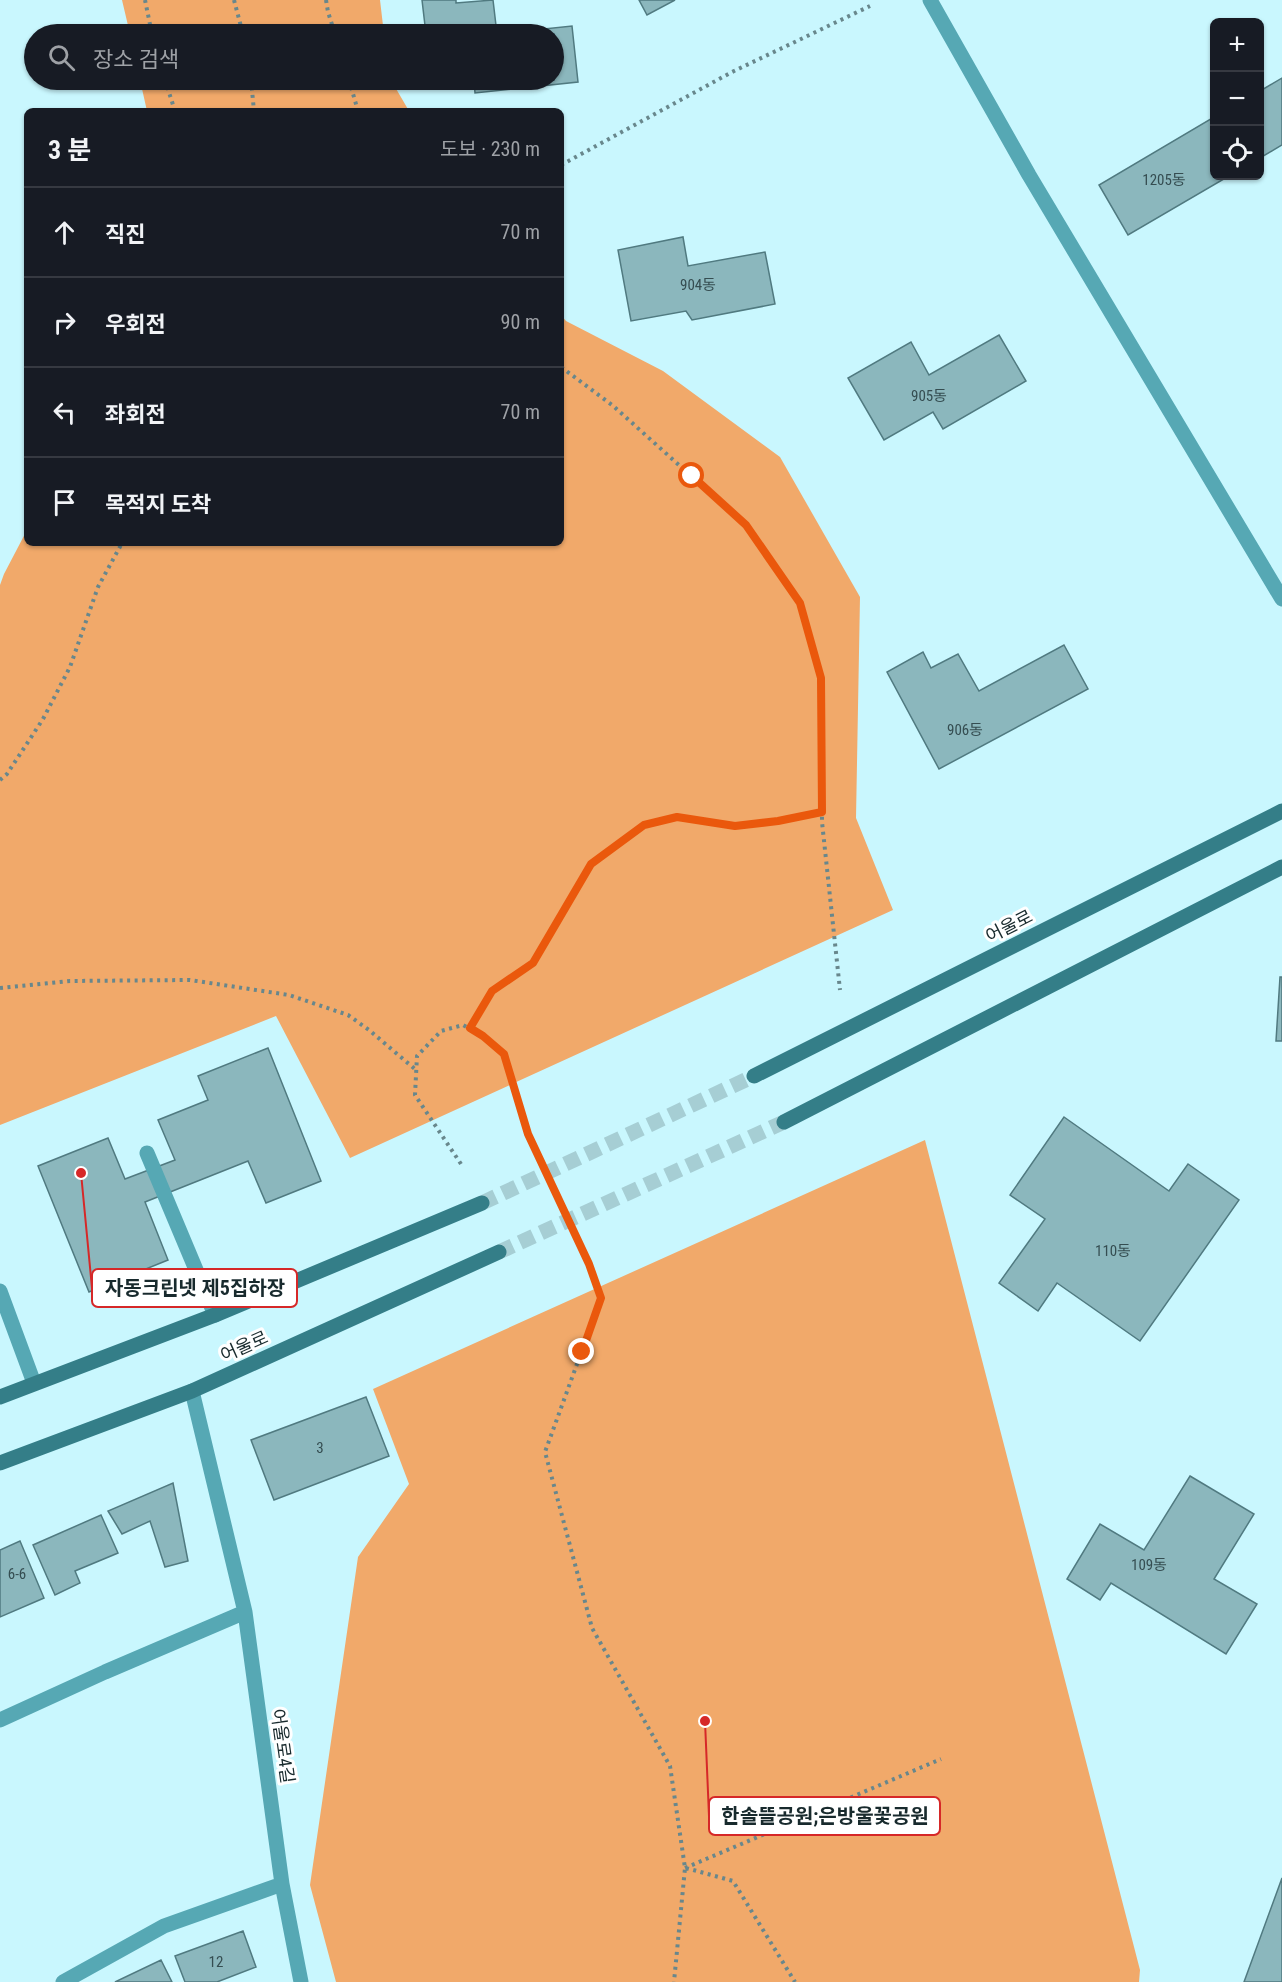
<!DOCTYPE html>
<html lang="ko">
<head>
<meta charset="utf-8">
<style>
	body { margin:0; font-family:"Roboto Condensed","Noto Sans KR",sans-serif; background:#242831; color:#f1f3f6 }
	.controls { position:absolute; right:18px; top:18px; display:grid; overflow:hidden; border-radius:9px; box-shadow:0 2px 4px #0004 }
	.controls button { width:54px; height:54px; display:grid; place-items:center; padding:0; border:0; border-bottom:2px solid #363941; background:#171b24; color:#f1f3f6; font:30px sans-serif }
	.stop { position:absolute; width:18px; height:18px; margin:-14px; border:4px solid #ea580c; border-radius:50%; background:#fff }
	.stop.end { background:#ea580c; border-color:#fff; box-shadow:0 2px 6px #0008 }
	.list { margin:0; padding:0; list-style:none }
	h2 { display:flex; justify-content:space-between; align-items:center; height:78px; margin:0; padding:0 24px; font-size:26px }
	h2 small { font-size:20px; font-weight:400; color:#9ea1a6 }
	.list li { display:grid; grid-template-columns:39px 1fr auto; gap:18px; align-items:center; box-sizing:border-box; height:90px; padding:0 24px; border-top:2px solid #363941 }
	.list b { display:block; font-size:22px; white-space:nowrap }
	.list em { font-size:20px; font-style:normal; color:#9ea1a6 }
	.icon { flex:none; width:33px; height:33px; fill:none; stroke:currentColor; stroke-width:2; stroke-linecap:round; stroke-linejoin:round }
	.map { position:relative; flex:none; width:1282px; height:1982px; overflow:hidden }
	.search { position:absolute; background:#171b24; box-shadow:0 2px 4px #0004; left:24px; top:24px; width:540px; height:66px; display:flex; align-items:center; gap:15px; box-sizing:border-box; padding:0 21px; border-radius:33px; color:#9ea1a6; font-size:22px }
	.panel { position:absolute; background:#171b24; box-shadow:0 2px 4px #0004; left:24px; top:108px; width:540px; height:438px; border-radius:9px }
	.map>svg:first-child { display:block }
</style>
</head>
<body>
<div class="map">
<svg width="1282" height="1982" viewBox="0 0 1282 1982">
	<rect width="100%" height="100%" fill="#c9f7fe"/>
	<path fill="#f1a96a" d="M122 0H380L384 34H130Z
		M140 80H391L409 111H147Z
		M561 315 566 321 663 371 780 457 860 597 856 818 893 910 350 1158 276 1016 0 1125V585L4 574 27 530V543H561Z
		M925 1140 1140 1970 1139 1982H336L310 1885 358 1557 409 1484 373 1389Z"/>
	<path fill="#8bb7bd" stroke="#507a80" stroke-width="1.5" d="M422 0H456V3L493 0 497 34 572 26 578 82 475 93 474 80H554V34H426Z
		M639 0H675L647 15Z
		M1282 78V145L1260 158V91Z
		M1214 117V176H1229L1128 235 1099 185Z
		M683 237 688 266 765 252 775 304 692 320 686 311 631 321 618 250Z
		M999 335 1026 381 943 429 933 412 884 440 848 378 911 342 929 375Z
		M1064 645 1088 689 939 769 887 672 923 652 931 668 958 654 979 691Z
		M1280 977H1282V1041H1276Z
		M268 1048 321 1181 266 1203 248 1161 145 1202 168 1260 89 1292 38 1166 108 1138 125 1179 175 1160 158 1120 208 1100 198 1076Z
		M1064 1117 1169 1191 1188 1164 1239 1200 1140 1341 1057 1283 1038 1311 999 1283 1045 1219 1010 1195Z
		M366 1397 389 1456 274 1500 251 1440Z
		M1190 1476 1254 1514 1214 1579 1257 1604 1226 1654 1111 1583 1100 1600 1067 1579 1100 1524 1144 1550Z
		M173 1483 188 1561 165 1567 150 1521 122 1534 108 1511Z
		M101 1515 118 1553 75 1571 80 1583 55 1595 33 1545Z
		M20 1541 44 1598 0 1617V1550Z
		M1282 1878V1982H1244Z
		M243 1931 256 1967 217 1982H185L175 1956Z
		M161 1960 172 1982H115Z"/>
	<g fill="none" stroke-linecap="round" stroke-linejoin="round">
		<path stroke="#a6ced4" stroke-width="15" stroke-dasharray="15 8" stroke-linecap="butt" d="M482 1203 754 1076
			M499 1252 784 1122"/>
		<path stroke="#68878c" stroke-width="4" stroke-dasharray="3 4.5" stroke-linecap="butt" d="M145 0 152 34
			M234 0 243 34
			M326 0 328 12 335 34
			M165 80 175 111
			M251 80 254 111
			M349 80 358 111
			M561 165 732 72 870 6
			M561 367 612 405 746 525 800 603 821 678 822 822 840 990
			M0 780 7 774 43 719 70 667 98 587 122 543
			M0 988 70 981 190 980 289 995 348 1015 369 1030 416 1070
			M470 1028 493 991 533 963 591 864 644 825 677 817 735 826 778 821 822 811
			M461 1164 415 1095 417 1056 441 1031 463 1025 483 1036 504 1054 528 1134 589 1264 601 1298 545 1452 592 1628 670 1766 685 1868 674 1982
			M685 1868 941 1759
			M686 1868 733 1881 795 1982"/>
		<path stroke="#56a8b4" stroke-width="15" d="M147 1153 215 1315
			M0 1291 34 1383"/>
		<path stroke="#56a8b4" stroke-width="15" d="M930 0 1029 175 1282 599
			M192 1391 245 1612 282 1884 301 1982
			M0 1720 105 1672 245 1612
			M63 1982 164 1926 282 1884"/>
		<path stroke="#347e88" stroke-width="15" d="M754 1076 1282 811
			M784 1122 1282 867
			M0 1397 215 1315 482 1203
			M0 1463 192 1391 499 1252"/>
	</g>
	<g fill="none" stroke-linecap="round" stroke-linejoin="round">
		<path stroke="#ea580c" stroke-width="8" d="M582 1352 601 1298 589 1264 528 1134 504 1054 483 1036 470 1028 492 991 533 963 591 864 644 825 677 817 735 826 778 821 822 812 821 678 800 603 746 525 692 476"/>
	</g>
	<g text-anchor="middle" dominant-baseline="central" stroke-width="6" stroke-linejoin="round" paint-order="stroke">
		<g font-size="15" fill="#354d51">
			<text x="1164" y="180">1205동</text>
			<text x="698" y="285">904동</text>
			<text x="929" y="396">905동</text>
			<text x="965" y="730">906동</text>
			<text x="1113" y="1251">110동</text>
			<text x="320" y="1448">3</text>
			<text x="1149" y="1565">109동</text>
			<text x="17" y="1574">6-6</text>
			<text x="216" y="1962">12</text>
		</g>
		<g font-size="18" fill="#182a2d" stroke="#fff">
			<text transform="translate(1009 926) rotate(-27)">어울로</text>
			<text transform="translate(244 1346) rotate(-24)">어울로</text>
			<text transform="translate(283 1746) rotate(82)">어울로4길</text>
		</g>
	</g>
	<path fill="none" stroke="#d62828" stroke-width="2" d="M81 1173L92 1288M705 1721L709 1816"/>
	<g fill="#d62828" stroke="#fff" stroke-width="2">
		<circle cx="81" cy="1173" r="6"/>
		<circle cx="705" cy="1721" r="6"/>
	</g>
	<g fill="#fff" stroke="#d62828" stroke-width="2">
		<rect x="92" y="1269" width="205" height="38" rx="6"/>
		<rect x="709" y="1797" width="231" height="38" rx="6"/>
	</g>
	<g font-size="20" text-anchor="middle" font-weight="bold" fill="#182a2d">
		<text x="195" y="1295">자동크린넷 제5집하장</text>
		<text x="825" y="1823">한솔뜰공원;은방울꽃공원</text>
	</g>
</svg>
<div class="controls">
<button>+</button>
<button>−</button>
<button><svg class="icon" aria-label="locate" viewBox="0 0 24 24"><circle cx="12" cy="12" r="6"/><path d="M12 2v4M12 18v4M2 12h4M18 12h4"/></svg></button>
</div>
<div class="stop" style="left:692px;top:476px"></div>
<div class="stop end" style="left:582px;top:1352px"></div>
<div class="search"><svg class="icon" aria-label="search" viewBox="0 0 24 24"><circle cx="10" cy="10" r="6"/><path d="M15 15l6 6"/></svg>장소 검색</div>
<section class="panel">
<h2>3 분<small>도보 · 230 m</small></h2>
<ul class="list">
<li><svg class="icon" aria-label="ahead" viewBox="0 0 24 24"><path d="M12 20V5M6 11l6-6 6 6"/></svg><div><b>직진</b></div><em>70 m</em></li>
<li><svg class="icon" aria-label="right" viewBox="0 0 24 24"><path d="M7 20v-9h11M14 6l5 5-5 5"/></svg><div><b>우회전</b></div><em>90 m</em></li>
<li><svg class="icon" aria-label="left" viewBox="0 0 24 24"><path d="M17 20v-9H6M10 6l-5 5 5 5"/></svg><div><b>좌회전</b></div><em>70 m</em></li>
<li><svg class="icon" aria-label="arrive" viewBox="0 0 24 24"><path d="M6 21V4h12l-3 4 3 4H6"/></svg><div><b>목적지 도착</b></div></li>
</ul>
</section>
</div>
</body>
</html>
